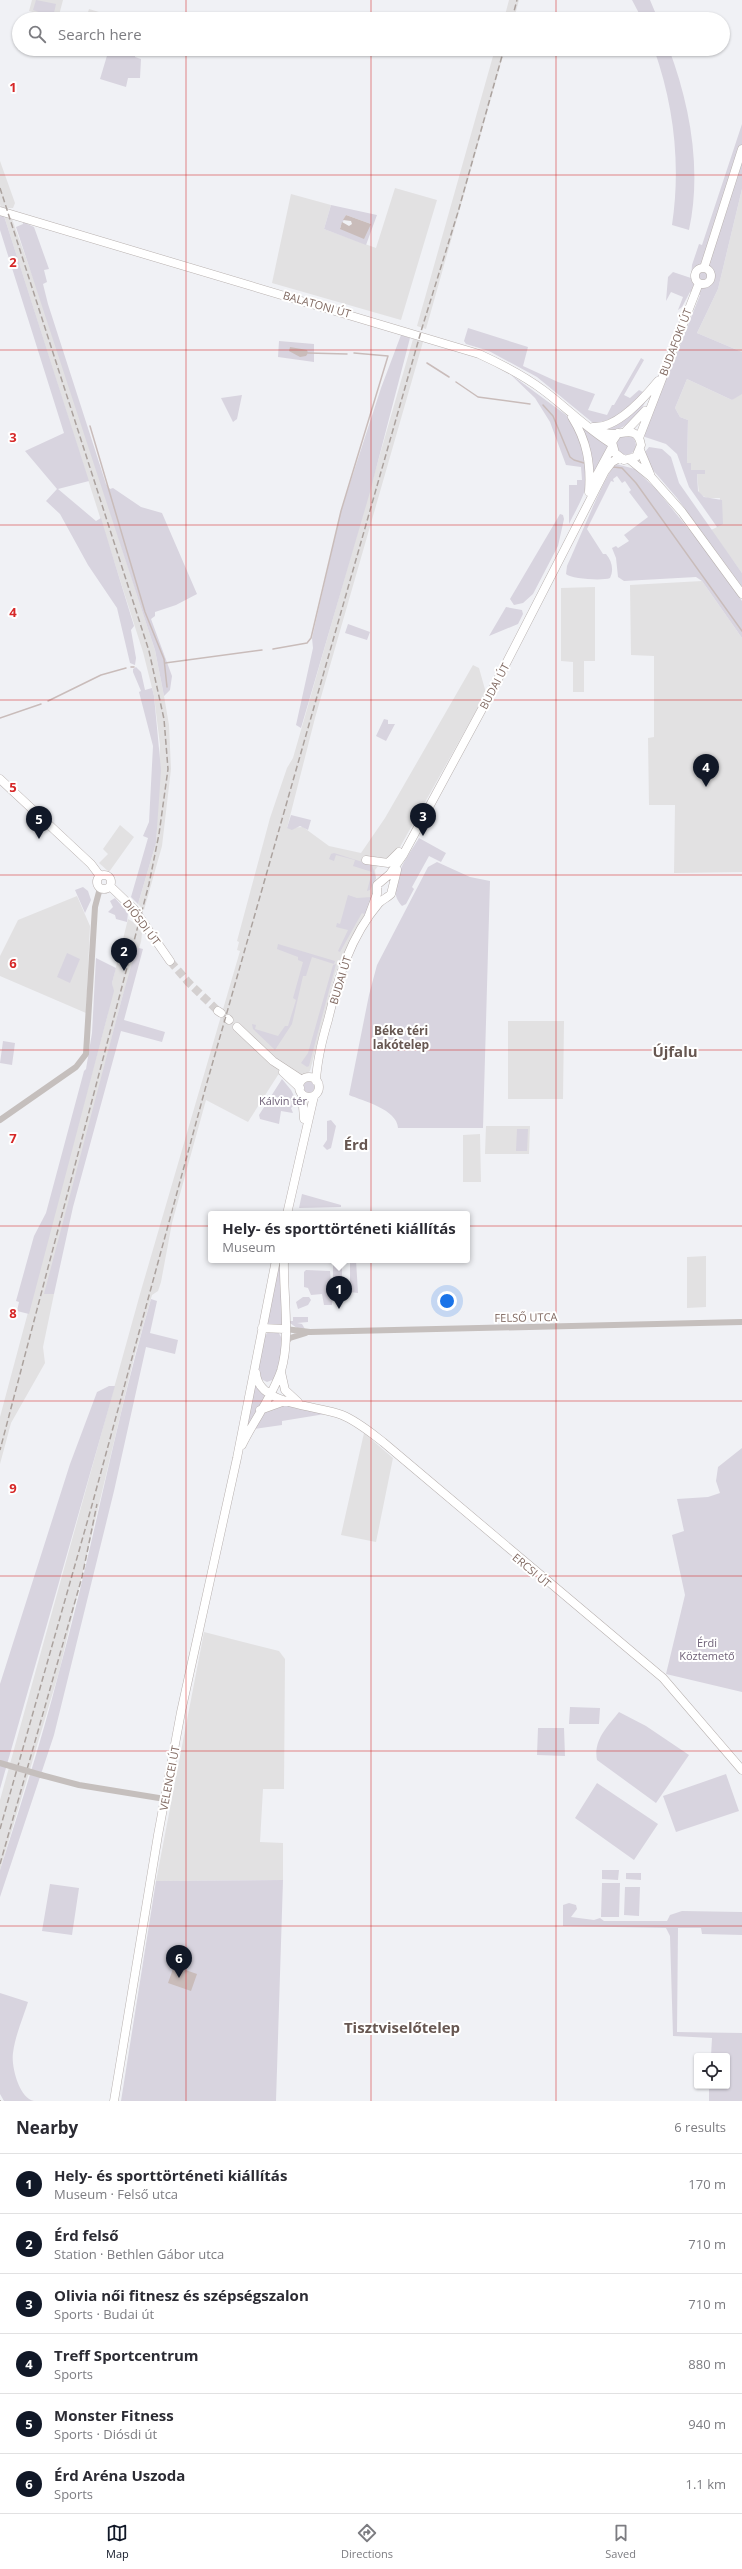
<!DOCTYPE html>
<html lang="en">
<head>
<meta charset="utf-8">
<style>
	body { margin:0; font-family:"Open Sans",sans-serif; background:#f2f2f3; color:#2b2b33 }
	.controls { position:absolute; right:12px; bottom:12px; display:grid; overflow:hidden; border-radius:4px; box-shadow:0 1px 3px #0004 }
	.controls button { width:36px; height:36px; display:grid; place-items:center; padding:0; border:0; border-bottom:1px solid #e1e1e2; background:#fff; color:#2b2b33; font:20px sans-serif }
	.you { position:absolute; left:447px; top:1301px; width:14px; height:14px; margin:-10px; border:3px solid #fff; border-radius:50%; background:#1a73e8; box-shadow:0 0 0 6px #1a73e833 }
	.badge { display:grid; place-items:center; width:26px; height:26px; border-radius:50%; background:#111827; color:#fff; font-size:13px; font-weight:700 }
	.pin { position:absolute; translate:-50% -33px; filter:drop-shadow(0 1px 2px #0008) }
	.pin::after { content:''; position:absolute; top:21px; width:14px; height:12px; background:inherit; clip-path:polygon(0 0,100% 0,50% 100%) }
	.popup { position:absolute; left:208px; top:1211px; width:262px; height:52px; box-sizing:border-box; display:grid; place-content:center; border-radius:4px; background:#fff; filter:drop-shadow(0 1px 3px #0005); font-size:13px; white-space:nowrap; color:#7c7c81 }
	.popup b { font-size:15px; color:#2b2b33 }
	.popup::after { content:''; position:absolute; left:50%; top:100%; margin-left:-8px; border:8px solid transparent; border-top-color:#fff }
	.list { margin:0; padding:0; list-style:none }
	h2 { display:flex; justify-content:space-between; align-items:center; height:52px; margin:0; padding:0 16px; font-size:17px }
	h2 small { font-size:13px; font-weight:400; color:#7c7c81 }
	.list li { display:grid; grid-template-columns:26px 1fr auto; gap:12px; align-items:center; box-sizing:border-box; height:60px; padding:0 16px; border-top:1px solid #e1e1e2 }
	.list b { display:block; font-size:15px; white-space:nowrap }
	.list p { margin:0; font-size:13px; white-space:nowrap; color:#7c7c81 }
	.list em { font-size:13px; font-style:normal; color:#7c7c81 }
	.icon { flex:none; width:22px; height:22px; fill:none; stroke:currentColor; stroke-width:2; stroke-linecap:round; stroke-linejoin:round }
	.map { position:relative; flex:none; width:742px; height:2101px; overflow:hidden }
	.search { position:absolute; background:#fff; box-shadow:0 1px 3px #0004; left:12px; right:12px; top:12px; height:44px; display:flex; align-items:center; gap:10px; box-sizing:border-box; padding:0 14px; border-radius:22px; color:#7c7c81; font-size:15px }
	.sheet { height:412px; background:#fff }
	nav { display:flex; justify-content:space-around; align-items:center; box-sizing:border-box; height:56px; border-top:1px solid #e1e1e2; background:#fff; font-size:11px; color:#7c7c81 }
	nav a { display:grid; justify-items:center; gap:2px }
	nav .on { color:#111827 }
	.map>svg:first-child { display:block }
</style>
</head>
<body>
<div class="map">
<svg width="742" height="2101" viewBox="0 0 742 2101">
	<rect width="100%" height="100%" fill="#f0f1f5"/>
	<path fill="#e2e1e2" d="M32 0H63L58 19 29 11Z
		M509 0H519L514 19H504Z
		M89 9 112 16 111 19H86Z
		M495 49H505L426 329 417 326Z
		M0 161 15 203 13 208H1L0 204Z
		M395 188 437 200 401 320 272 283 291 194 331 205 324 229 376 248Z
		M742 189V352L697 333 718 289Z
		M4 216 12 219 44 308 155 650 164 696 169 725 171 769 162 846 144 910 138 904 156 843 160 745 154 696 143 652Z
		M413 339 423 342 315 718 287 828 303 827 329 846 361 853 385 818 473 665 479 668 486 693 395 856 381 862 375 870 376 878 373 900 350 940 335 974 310 1071 303 1076 284 1071 278 1075 248 1122 206 1100 172 1223 161 1282 158 1291 152 1295 134 1358 59 1672 0 1870V1800L140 1294 240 951 237 950 239 942 237 941 270 818 287 768 293 758Z
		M687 379 732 400 740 393 742 394V573L711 530 717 527 720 498H707L699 494 697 474 705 470H691L687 463 688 420 680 417 675 408Z
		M702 581 742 638V872L674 873 675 805H649L648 738 654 737V656L631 655 630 585Z
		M595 587V661H584V692H573V662L561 661V588Z
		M120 825 134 837 109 872 99 863 108 854 103 849Z
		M77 896 90 926 86 1013 0 976V956L18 920Z
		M128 919 133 922 142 933 141 942 122 998 90 1123 49 1294H54L43 1347 45 1363 11 1423 0 1464V1417L107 1017 113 990 112 983Z
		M508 1021H564L563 1099H508Z
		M486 1126H530L529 1154H485Z
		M480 1134 481 1182H463V1135Z
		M706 1256V1307L687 1308V1257Z
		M364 1433 393 1458 376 1542 341 1535Z
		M204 1632 279 1651 285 1659 284 1789H263L260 1842 283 1843V1880L156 1881Z"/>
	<path fill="#d8d4df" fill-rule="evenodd" d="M36 0 56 4 53 17 33 10Z
		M632 0H650L658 19H642Z
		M109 49H125L136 52 135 57 141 59 140 78H128L126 87 100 79Z
		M654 49H669C690 105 702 170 689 230L672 225C681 165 674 106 654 49Z
		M742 124V189L718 289 697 333 742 352V394L732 400 687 379 675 408 680 417 688 420 687 463H691V470H705V474H697L698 491 704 497 722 500 723 524 717 527 689 487 677 454 666 444 645 437 643 434 666 375 675 358 700 295 690 292 682 307 678 310 683 297 671 292 666 301 668 277 673 272 691 278 692 265 699 244 702 245Z
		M331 205 377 215 366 245 324 229ZM346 215 371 224 340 228Z
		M0 215 4 216 89 481 58 489 96 521 101 518 134 626 131 630 136 658 135 665 130 663 117 608 88 565 60 514 46 501 57 489 25 451 64 433 0 230Z
		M23 222 34 227 49 269 44 270 47 282 43 284 48 304 106 484 110 489 113 488 141 507 162 513 197 594 176 605 155 612V616L151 619 172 676 170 690 164 696 155 650 16 227 23 224Z
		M468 328 528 347 523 366 558 382 595 394 588 410 607 415 612 405H614L641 358 644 360 624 395 630 398 639 390 643 392C631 408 613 422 593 423L537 377 489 351 466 344 464 341Z
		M401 335 410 338 370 492 301 728 296 725 313 648 312 638 341 511 381 388Z
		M279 341 314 344V362L278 357Z
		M509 373 566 415C581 432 589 459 587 481 585 496 575 511 569 524V485H577V480H582L581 467 566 465 550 422 535 398Z
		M242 395 237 419 233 422 221 398Z
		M647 399C636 419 633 422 613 432L603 428Z
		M582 427 608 446 593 474Z
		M616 445a10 10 0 1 1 20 0a10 10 0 1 1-20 0Z
		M649 447 662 449 671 457 679 483 742 573V587L677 498 652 469 645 452Z
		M616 464 635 469 656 489 696 538 742 601V638L702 581 696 577 624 581 618 577 616 558 612 548 616 546 618 548 629 541 624 535 648 517 629 492 631 490 625 481 622 483 617 476 613 479 614 482 611 481 587 529 603 554H606C612 561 614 570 610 578 603 581 571 579 566 574L567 566C575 550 607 469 616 464Z
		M560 514 563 515 564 519 558 546 533 594 523 603 514 605 510 599Z
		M506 607 522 610 523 614 518 624 489 636Z
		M348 624 370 632 367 640 345 633Z
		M136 667 141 672 145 690 152 688 154 696 161 770 156 843 138 904 131 897 148 838 143 836 149 822 153 746 139 692 141 691 133 672V669Z
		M384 719 388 720V724H395L386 741 376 736Z
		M291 815 311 820 308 830 300 826 292 830 287 828Z
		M419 838 446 853 441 862 429 856 412 887 414 889 406 904 402 906C383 887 409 855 419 838Z
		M334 853 372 865 376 878 370 890 367 891 372 872 353 866 355 860 336 855 334 861 329 859 331 854Z
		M437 862 470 877 490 881 483 1128H398C397 1109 363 1101 349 1095L369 995 377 965 428 867Z
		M83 887 88 891 91 900 85 913 75 890Z
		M348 895 357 898 372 897 366 915 362 913 340 952 338 951 348 930 336 927 337 923 340 924Z
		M115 898 128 913 127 922 116 919 115 915 108 912 113 907 110 901Z
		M278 944 335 961 334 964 312 957 306 976H303L292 1024 275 1050 253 1029 252 1024 256 1025 255 1029 278 1036 285 1026H288L296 1000 293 998 303 962 298 960V957L277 949Z
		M139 948 143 949 124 1020 165 1032 162 1042 121 1031 73 1207 54 1294H44L122 998 136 949Z
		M67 953 80 959 70 983 57 977Z
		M96 958 116 968 112 983 114 991 29 1314 17 1311 19 1302 16 1301 34 1236 46 1213 84 1071 86 1069 92 1033Z
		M336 964 309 1066 307 1067 301 1063 308 1053 333 965Z
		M3 1041 15 1043 12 1065 0 1063Z
		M282 1079 291 1090 297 1102 291 1108 293 1113 281 1111 279 1124 260 1119 259 1115Z
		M303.5 1087a5.5 5.5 0 1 1 11 0a5.5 5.5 0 1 1-11 0Z
		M331 1120 336 1126 331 1148 327 1150 323 1146 327 1140V1121Z
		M517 1129H528L527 1151H516Z
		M302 1194 341 1205V1207L299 1208Z
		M278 1260H282V1326H265Z
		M350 1260H356L358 1293 350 1292Z
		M333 1261H342V1286L337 1287 336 1289 330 1287 333 1281Z
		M306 1270 330 1271 331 1282 328 1287 333 1293 332 1305H324L322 1294 311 1295 308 1288 304 1287V1272Z
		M303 1297H309L311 1300 308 1305 298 1309 296 1302Z
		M151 1299 157 1301 150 1333 178 1340 175 1354 146 1347 114 1491 54 1735 0 1897V1870C21 1804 42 1739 59 1672 93 1548 115 1422 151 1299Z
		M293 1317H308V1322L297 1323 302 1324 305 1329 297 1328 287 1321H293Z
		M269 1331 278 1332C289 1345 279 1365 275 1379L267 1382 261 1379C256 1367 259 1340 269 1331Z
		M253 1382 266 1396 244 1434Z
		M109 1386H115L0 1789V1684L70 1464 97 1392Z
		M280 1403 325 1414 282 1421V1425L254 1429 258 1416Z
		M742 1448V1692L666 1674 685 1595 672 1535 684 1531 677 1499 708 1497 720 1493 716 1481 718 1467Z
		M570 1707 600 1708 599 1724H569Z
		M619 1712 646 1726 689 1755 656 1803 597 1760C593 1740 608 1726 619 1712Z
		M538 1728H564L565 1756 537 1755Z
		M726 1774 739 1811 676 1832 663 1796Z
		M597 1783 658 1824 634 1860 575 1818Z
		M602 1870H619L618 1880 602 1879Z
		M626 1873H641V1880L626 1879Z
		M283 1880 276 2101H121L156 1881Z
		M602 1883H620L619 1917H601Z
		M50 1884 79 1888 72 1935 42 1931Z
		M625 1887H640L639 1916 624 1915Z
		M569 1903 576 1905 577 1909 571 1917 594 1920 600 1918 604 1921H667L670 1915 682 1911 742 1912V1935L702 1934 701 1928H678L677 2032 742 2033V2101H709V2086H727V2056H711L712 2038 673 2036 670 1936 666 1928 563 1926V1905Z
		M0 1993 28 2002C23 2018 15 2036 13 2053 11 2066 19 2098 34 2101H4L0 2094Z"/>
	<path fill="#c9bcba" d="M346 215 371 224 364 239 340 229 342 222 349 226 352 224 351 221 343 220Z
		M290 347 307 350 308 353 306 356 300 357 289 351Z
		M174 1966 197 1974 191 1991 168 1983Z"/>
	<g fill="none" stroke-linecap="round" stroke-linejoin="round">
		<path stroke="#c9bcba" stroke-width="1.5" d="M308 353 347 354
			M427 363 449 377
			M456 382 478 397 530 404
			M543 405 553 416 570 457 574 460 584 463
			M90 426 145 612 164 659 167 687
			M613 467 622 468 636 483 742 631
			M273 649 307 643 311 638 341 511 388 356 354 353
			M165 663 262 650
			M131 667H134
			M48 701 101 675 126 668
			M0 718 41 704"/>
		<path stroke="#d4d0d0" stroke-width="8" stroke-dasharray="8 4" stroke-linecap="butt" d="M170 961 188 982 218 1011"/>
		<g stroke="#b8b1af" stroke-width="9">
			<path id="major" d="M0 211 479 354C501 364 523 375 543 390 566 407 587 429 612 444
				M695 276a8 8 0 1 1 16 0a8 8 0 1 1-16 0Z
				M704 268 742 149
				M572 417C587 441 591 463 589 492
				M593 427C617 429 644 398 658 381
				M595 429C601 432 607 434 614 434 626 433 638 427 641 445L636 457 624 460 615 453 612 442 618 433
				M626 431 645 411
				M639 438 699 283
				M640 450 650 474
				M629 459 651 477 682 512 742 594
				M592 484 612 447
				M0 779 91 864 100 876
				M366 860 388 863 399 852
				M97 882a7 7 0 1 1 14 0a7 7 0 1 1-14 0Z
				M110 886 134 909 170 961
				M368 918 377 894V885L390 874 403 855 494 687 605 471 612 462 619 458
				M218 1011 221 1013
				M228 1019 229 1020
				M237 1027 273 1061 302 1080
				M283 1072 300 1088
				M299 1087a10 10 0 1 1 20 0a10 10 0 1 1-20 0Z
				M316 1081C317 1060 322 1040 328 1020 338 978 350 937 379 903 383 899 387 898 391 894L397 870
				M302 1094 304 1119
				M287 1214 314 1096
				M262 1328 285 1329
				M281 1372 285 1390 298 1402
				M256 1373C258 1406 318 1405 342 1415 357 1421 370 1432 383 1442L663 1678 742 1770
				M260 1410 285 1401
				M242 1445C254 1420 272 1397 281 1371 291 1339 283 1294 284 1260
				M114 2101 158 1835 181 1712 237 1458 276 1260"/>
		</g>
		<path stroke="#c5bfbd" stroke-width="6" d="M0 1120 76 1067 86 1054 95 907 100 888
			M285 1329 310 1332 742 1322
			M285 1343 290 1338 306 1333
			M41 1775 79 1785 165 1799"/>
		<use href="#major" stroke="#fff" stroke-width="8"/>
		<path stroke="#aba29e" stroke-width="1.5" stroke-dasharray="6 3" stroke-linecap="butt" d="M512 19 517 0
			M0 188 149 651 164 719 168 769 159 834 149 884 0 1450
			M0 1829 92 1505 206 1086 422 328 458 212 504 49
			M0 1864 82 1577 97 1504
			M0 2100V2101"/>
		<path stroke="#c5bfbd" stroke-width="6" d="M0 1763 41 1775"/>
	</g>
	<path fill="none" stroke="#d62828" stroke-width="1" stroke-opacity="0.55" d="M186 0V19M371 0V19M556 0V19M186 49V2101M371 49V2101M556 49V2101M0 175H742M0 350H742M0 525H742M0 700H742M0 875H742M0 1050H742M0 1226H742M0 1401H742M0 1576H742M0 1751H742M0 1926H742"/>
	<g text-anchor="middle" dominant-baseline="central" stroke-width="4" stroke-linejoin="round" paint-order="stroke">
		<g font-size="11" fill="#826b63" stroke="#fff">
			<text transform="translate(317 304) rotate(16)">BALATONI ÚT</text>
			<text transform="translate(675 342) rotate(-69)">BUDAFOKI ÚT</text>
			<text transform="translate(494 686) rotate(-62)">BUDAI ÚT</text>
			<text transform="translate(142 922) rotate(53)">DIÓSDI ÚT</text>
			<text transform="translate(340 980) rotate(-73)">BUDAI ÚT</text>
			<text transform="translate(526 1317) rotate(-1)">FELSŐ UTCA</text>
			<text transform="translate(532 1570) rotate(40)">ERCSI ÚT</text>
			<text transform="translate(169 1778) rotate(-79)">VELENCEI ÚT</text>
		</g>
		<g font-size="11" fill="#706279" stroke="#fff">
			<text x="283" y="1100">Kálvin tér</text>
			<text x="707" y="1642">Érdi<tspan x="707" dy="13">Köztemető</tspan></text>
		</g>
		<g font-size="12" font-weight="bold" fill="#675751" stroke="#fff">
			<text x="401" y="1030">Béke téri<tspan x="401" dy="14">lakótelep</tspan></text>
		</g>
		<g font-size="15" font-weight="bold" fill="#675751" stroke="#fff">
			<text x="675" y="1051">Újfalu</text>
			<text x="356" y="1144">Érd</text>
			<text x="402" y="2027">Tisztviselőtelep</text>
		</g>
	</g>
	<g font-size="13" text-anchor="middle" font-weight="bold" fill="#d62828" stroke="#fff" stroke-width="4" stroke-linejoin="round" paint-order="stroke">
		<text x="13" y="92">1</text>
		<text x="13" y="267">2</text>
		<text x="13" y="442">3</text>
		<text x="13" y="617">4</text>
		<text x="13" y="792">5</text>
		<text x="13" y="968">6</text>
		<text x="13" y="1143">7</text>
		<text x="13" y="1318">8</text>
		<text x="13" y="1493">9</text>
	</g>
</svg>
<div class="controls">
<button><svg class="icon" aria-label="locate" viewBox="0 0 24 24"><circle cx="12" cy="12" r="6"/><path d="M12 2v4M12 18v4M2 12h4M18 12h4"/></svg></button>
</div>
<div class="you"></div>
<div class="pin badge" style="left:339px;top:1309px">1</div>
<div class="popup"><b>Hely- és sporttörténeti kiállítás</b>Museum</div>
<div class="pin badge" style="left:124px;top:971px">2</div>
<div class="pin badge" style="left:423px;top:836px">3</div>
<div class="pin badge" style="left:706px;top:787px">4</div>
<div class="pin badge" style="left:39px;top:839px">5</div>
<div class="pin badge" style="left:179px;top:1978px">6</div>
<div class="search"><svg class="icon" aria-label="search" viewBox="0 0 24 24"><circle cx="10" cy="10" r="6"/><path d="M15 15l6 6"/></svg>Search here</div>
</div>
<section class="sheet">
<h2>Nearby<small>6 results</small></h2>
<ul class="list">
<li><span class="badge">1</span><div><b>Hely- és sporttörténeti kiállítás</b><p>Museum · Felső utca</p></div><em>170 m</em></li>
<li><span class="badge">2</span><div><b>Érd felső</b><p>Station · Bethlen Gábor utca</p></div><em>710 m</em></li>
<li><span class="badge">3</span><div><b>Olivia női fitnesz és szépségszalon</b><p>Sports · Budai út</p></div><em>710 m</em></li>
<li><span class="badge">4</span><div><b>Treff Sportcentrum</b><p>Sports</p></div><em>880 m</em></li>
<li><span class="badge">5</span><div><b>Monster Fitness</b><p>Sports · Diósdi út</p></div><em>940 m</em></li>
<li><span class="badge">6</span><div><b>Érd Aréna Uszoda</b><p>Sports</p></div><em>1.1 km</em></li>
</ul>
</section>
<nav>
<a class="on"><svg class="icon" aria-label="map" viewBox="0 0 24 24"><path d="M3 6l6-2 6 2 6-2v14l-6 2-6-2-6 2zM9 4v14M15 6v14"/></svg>Map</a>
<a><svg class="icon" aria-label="directions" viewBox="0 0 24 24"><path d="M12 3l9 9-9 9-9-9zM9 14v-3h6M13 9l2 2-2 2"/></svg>Directions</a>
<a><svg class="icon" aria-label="saved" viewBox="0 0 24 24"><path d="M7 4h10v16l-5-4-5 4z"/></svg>Saved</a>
</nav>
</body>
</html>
